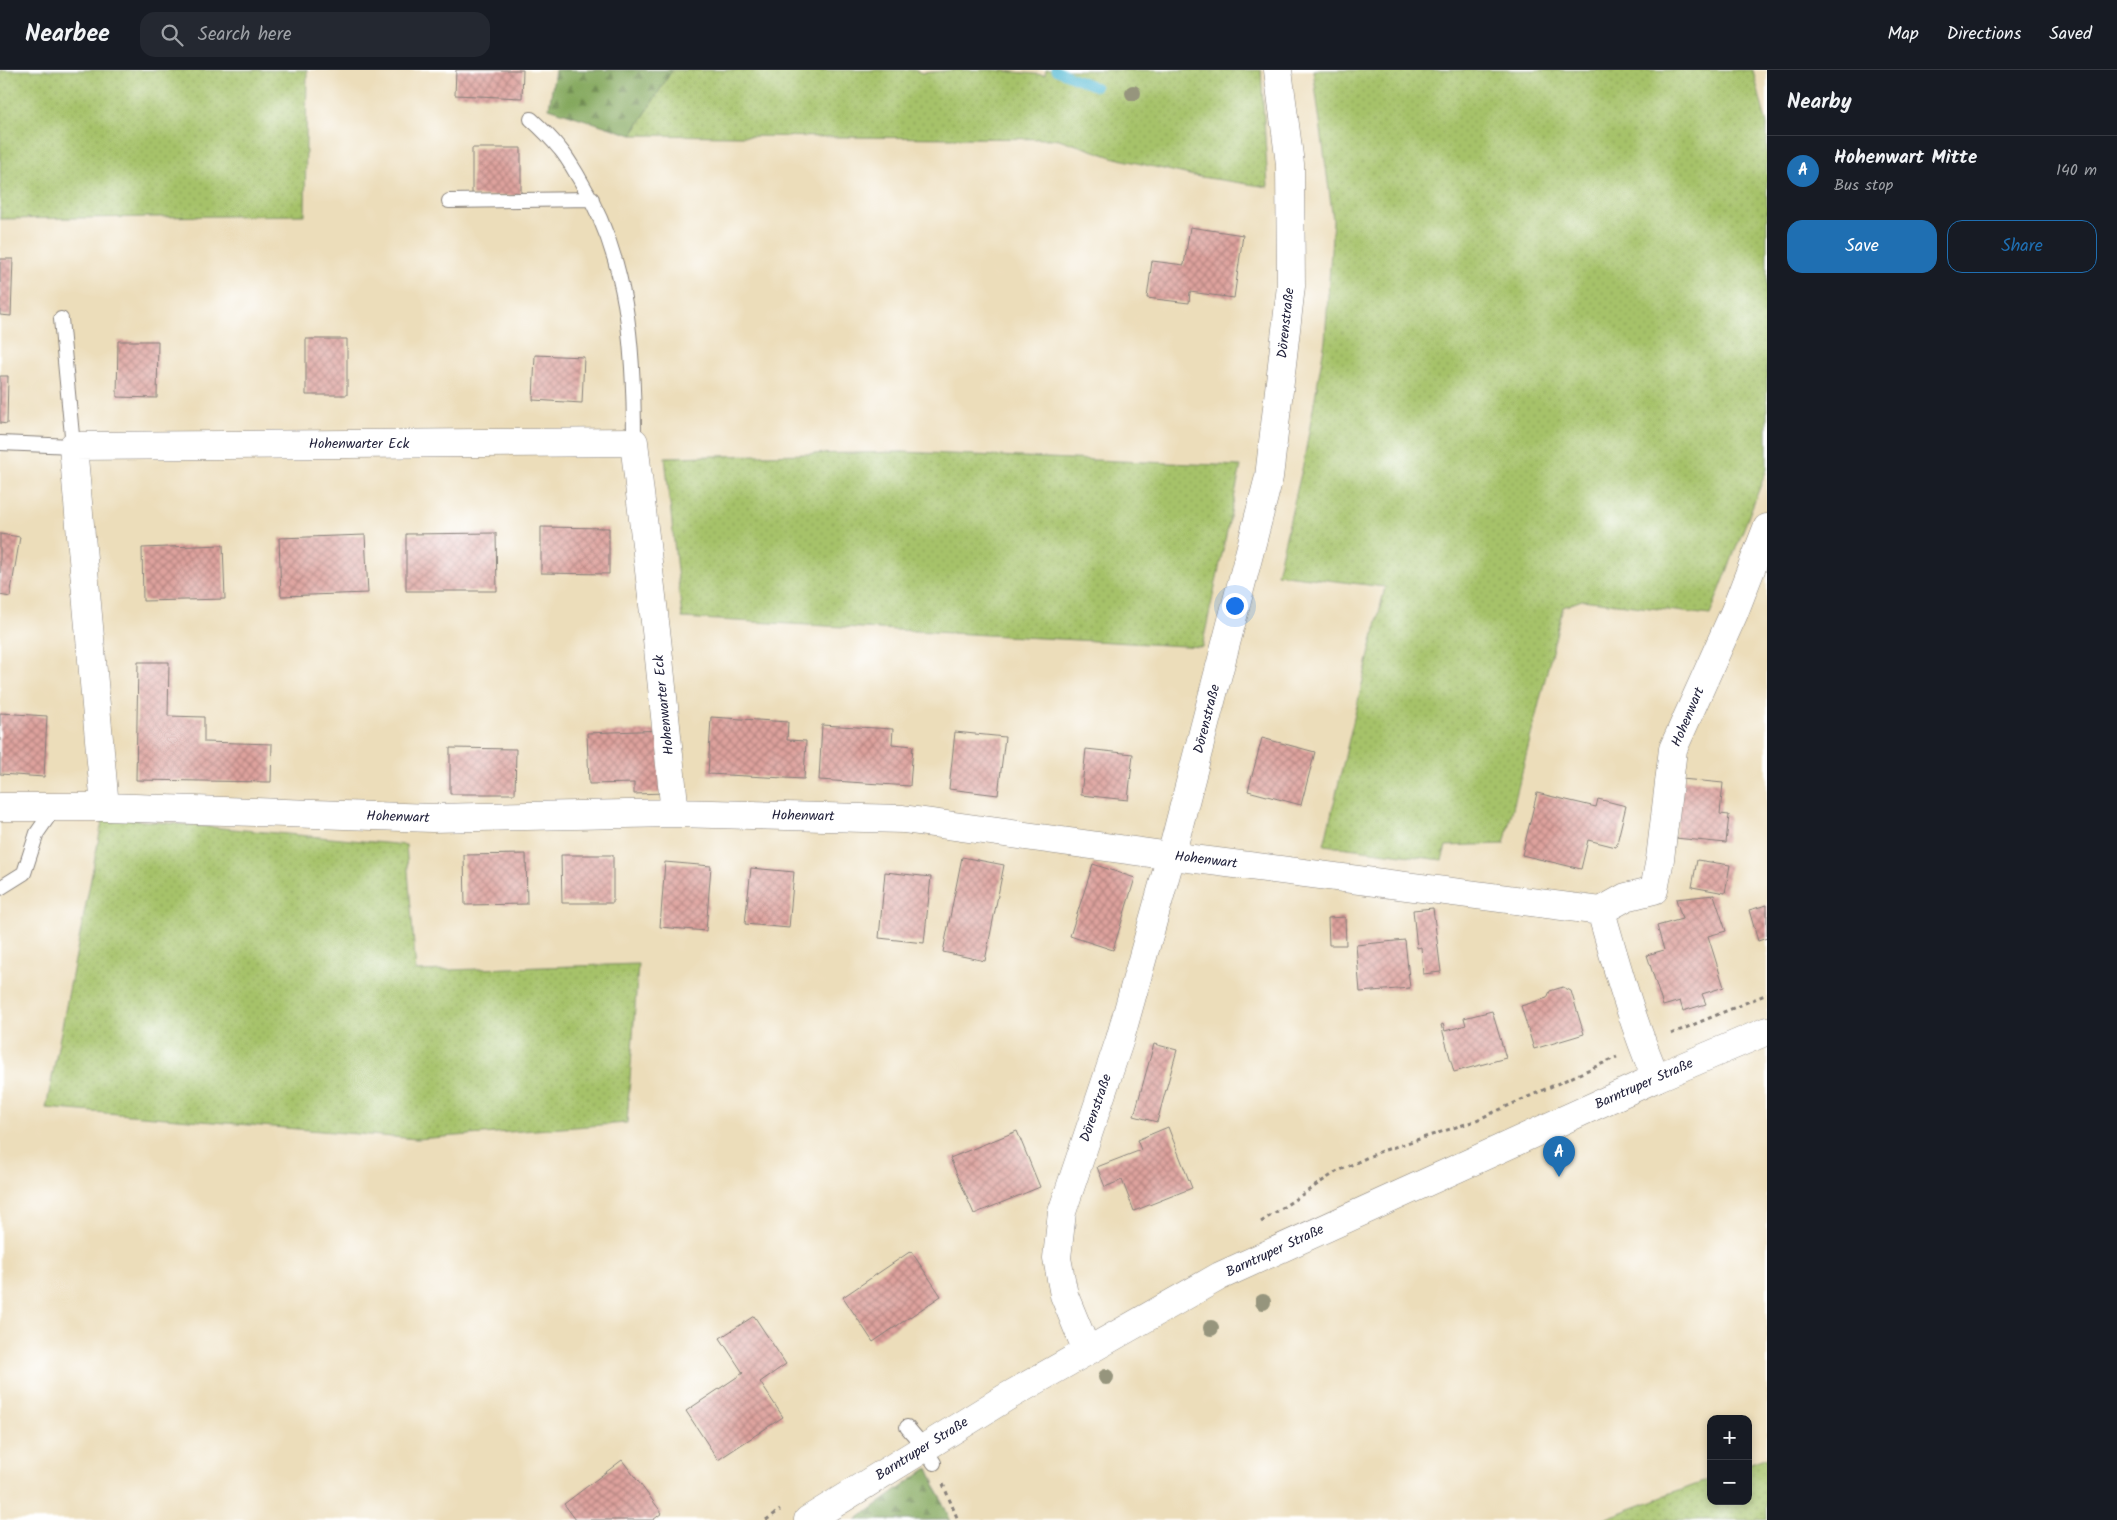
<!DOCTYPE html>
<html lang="en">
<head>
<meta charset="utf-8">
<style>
	body { margin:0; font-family:Kalam,sans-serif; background:#242831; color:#f1f3f6 }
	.controls { position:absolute; right:15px; bottom:15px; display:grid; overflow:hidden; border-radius:10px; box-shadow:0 2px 8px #0003 }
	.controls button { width:45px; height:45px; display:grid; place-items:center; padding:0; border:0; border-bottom:1px solid #363941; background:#171b24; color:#f1f3f6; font:25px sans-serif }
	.you { position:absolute; left:1234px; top:535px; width:18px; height:18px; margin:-12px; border:4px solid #fff; border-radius:50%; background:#1a73e8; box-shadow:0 0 0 8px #1a73e833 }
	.badge { display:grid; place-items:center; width:32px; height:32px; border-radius:50%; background:#1f6fb2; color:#fff; font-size:16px; font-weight:700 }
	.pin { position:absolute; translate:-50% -41px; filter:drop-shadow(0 1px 2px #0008) }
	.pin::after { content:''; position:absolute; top:26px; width:18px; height:15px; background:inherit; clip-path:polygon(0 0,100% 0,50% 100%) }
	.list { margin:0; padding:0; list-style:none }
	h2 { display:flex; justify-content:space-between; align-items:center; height:65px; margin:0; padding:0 20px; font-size:21px }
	h2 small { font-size:16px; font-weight:400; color:#9ea1a6 }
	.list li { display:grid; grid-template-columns:32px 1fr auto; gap:15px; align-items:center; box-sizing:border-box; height:70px; padding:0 20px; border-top:1px solid #363941 }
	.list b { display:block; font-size:19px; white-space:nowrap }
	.list p { margin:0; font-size:16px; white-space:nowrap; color:#9ea1a6 }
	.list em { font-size:16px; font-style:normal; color:#9ea1a6 }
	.actions { display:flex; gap:10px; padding:15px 20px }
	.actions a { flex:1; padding:11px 0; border:1px solid #1f6fb2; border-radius:15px; text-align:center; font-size:18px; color:#1f6fb2 }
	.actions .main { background:#1f6fb2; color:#fff }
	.icon { flex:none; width:28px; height:28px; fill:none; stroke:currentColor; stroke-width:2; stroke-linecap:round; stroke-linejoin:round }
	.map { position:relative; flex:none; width:1767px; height:1450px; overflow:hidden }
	header { display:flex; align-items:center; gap:30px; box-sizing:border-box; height:70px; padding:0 25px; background:#171b24; border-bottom:1px solid #363941 }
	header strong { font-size:24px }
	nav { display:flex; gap:28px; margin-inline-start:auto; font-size:18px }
	.search { width:350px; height:45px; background:#242831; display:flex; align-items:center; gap:12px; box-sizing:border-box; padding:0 18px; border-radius:15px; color:#9ea1a6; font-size:19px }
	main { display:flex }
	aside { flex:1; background:#171b24 }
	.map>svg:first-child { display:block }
</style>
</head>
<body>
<header>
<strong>Nearbee</strong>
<div class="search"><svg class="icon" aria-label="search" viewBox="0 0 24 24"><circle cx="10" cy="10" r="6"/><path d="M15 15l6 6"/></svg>Search here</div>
<nav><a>Map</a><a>Directions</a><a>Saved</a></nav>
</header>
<main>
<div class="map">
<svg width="1767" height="1450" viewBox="0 0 1767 1450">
	<defs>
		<pattern id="grass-dots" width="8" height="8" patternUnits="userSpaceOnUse" patternTransform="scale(1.25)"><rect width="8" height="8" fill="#a6c269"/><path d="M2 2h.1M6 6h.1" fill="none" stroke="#8fa65c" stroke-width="1.8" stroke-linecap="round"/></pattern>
		<pattern id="forest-firs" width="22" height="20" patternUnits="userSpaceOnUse" patternTransform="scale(1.25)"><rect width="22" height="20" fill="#84a85d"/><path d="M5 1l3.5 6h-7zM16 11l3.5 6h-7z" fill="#6c884e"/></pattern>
		<pattern id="building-cross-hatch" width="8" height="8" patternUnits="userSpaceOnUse" patternTransform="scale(1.25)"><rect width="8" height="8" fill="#dea29d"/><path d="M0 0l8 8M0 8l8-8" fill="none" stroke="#b48481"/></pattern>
	</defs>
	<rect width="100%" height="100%" fill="#fff"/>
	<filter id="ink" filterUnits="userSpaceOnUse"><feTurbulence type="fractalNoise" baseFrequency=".02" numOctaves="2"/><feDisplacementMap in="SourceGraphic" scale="10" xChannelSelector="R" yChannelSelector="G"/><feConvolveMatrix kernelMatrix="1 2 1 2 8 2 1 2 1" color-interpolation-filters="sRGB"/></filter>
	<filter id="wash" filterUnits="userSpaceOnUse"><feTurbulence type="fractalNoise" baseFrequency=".0096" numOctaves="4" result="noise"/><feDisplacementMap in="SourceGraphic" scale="20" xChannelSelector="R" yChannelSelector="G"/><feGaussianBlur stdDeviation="1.12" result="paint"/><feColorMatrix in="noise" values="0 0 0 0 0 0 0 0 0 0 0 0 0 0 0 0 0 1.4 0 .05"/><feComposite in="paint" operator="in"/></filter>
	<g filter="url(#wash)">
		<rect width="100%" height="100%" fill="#ecddba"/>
		<path fill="url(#grass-dots)" stroke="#647252" d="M0 0H307L305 145 0 149Z
			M672 0H914L922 3 954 0H994L1045 5 1046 0H1261L1268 117 1194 106 1115 88 1059 69 632 65Z
			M1313 0H1753L1767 55V399L1710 545 1582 530 1563 537 1504 774 1446 776 1442 790 1324 775 1385 517 1277 504 1303 395 1325 271 1333 150Z
			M902 382 1241 396 1202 577 682 548 665 387Z
			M103 747 406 775 416 901 638 894 627 1053 417 1069 46 1038Z
			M1767 1387V1450H1601L1711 1409V1431H1748V1394Z"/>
		<path fill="url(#forest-firs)" stroke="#53654c" d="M555 0H672L632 65 549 38Z
			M928 1398 950 1450H856Z"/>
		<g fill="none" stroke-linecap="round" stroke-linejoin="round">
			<path stroke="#55bad3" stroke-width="9" d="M1055 0 1096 17"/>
		</g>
		<g id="blocks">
			<path fill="url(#building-cross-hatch)" d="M456 0H523L522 28 455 25Z
				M472 78H521V126H472Z
				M1190 157 1243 165 1234 228 1190 222 1189 233 1147 228 1152 191 1184 195Z
				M0 189H13L11 246 0 245Z
				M306 269H347V325H306Z
				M118 271H158L157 328 117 327Z
				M535 285 584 287 582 333 533 330Z
				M0 306H8L7 354 0 353Z
				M541 457 609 458V504L541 503Z
				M496 463 497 521H406V464Z
				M0 464 20 467 10 527 0 525Z
				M365 465 368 523 281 526 279 468Z
				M223 475 225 529 143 531 142 478Z
				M138 592H169L168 646 204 647V672L272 674 271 712 136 710Z
				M0 643 47 646 44 707 0 704Z
				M711 647 788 652 787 670 806 671 804 709 708 704Z
				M822 655 893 659 892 674 913 676 910 716 819 710Z
				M663 660 665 723 634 724V713L589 714 587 663Z
				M955 662 1005 667 998 725 949 719Z
				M1262 668 1315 682 1301 735 1248 721Z
				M450 678 516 679 515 724H450Z
				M1086 679 1133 684 1128 730 1081 725Z
				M1682 709 1723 713 1720 744 1729 745 1726 773 1675 768Z
				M1537 723 1596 737 1598 729 1626 736 1616 777 1588 770 1581 799 1522 785Z
				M526 784 527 834 465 835 464 785Z
				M561 785H613V833H562Z
				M962 787 1004 795 985 891 943 882Z
				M1697 790 1730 795 1725 823 1692 817Z
				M665 792 711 796 706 861 660 857Z
				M1093 794 1135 808 1113 880 1070 866Z
				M751 798 794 802 789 858 745 854Z
				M885 802 931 807 924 873 879 868Z
				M1714 825 1726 861 1708 866 1724 917 1702 924 1706 934 1683 941 1680 931 1663 936 1647 885 1664 880 1657 856 1682 849 1676 829Z
				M1767 835V868L1758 871 1749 840Z
				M1433 838 1441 902 1423 904 1421 877 1417 878 1413 840Z
				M1345 847 1346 875H1329L1328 848Z
				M1405 870 1410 918 1360 922 1356 875Z
				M1563 917 1571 921 1584 964 1534 979 1521 936 1547 928 1550 921Z
				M1492 941 1506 988 1454 1002 1441 955 1443 954 1445 961 1466 955 1464 948Z
				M1154 974 1177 980 1157 1052 1134 1046Z
				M1168 1057 1192 1118 1134 1141 1122 1110 1105 1117 1097 1097 1141 1080 1137 1070Z
				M1017 1061 1040 1117 974 1144 950 1088Z
				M911 1181 941 1226 873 1272 843 1227Z
				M754 1246 786 1294 760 1312 783 1347 718 1390 686 1341 743 1303 720 1268Z
				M622 1390 662 1443 653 1450H576L564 1434Z"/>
		</g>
	</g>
	<g filter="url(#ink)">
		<use href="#blocks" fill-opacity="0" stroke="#87807a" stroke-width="1"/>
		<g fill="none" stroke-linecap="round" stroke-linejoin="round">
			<g stroke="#87807a" stroke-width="16">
				<path id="service" d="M531 49C541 58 551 68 560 79 567 87 573 98 579 108 629 189 634 278 634 372
					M449 131 592 129
					M0 373 73 376 61 249
					M0 818 24 803 37 763 55 737
					M907 1357 924 1377 934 1393"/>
			</g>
			<g stroke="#87807a" stroke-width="29">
				<path id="minor" d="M0 737H105L432 748 675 743 903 749 1171 786 1601 841
					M105 737 73 376 634 372 657 569 675 743
					M1656 1008C1633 954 1617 898 1601 841L1626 827 1654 820 1660 789 1673 679 1734 543 1767 458"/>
			</g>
			<g stroke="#87807a" stroke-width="29">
				<path id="tertiary" d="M1087 1281 1064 1225 1057 1188 1062 1142 1120 969 1171 786 1269 407 1291 216 1290 94 1278 0"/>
			</g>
			<g stroke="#87807a" stroke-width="29">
				<path id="secondary" d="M808 1450 1005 1328 1220 1206 1656 1008 1767 961"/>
			</g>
			<path stroke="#87807a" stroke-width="3" stroke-dasharray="4 4" stroke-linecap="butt" d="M1671 964 1767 924
				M1261 1152 1336 1102 1379 1082 1472 1052 1617 987
				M943 1414 958 1450
				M766 1450 780 1440"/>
			<use href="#service" stroke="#fff" stroke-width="14"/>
			<use href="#minor" stroke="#fff" stroke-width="28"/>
			<use href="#tertiary" stroke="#fff" stroke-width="28"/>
			<use href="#secondary" stroke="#fff" stroke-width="28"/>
		</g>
		<g fill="#96957d">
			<circle cx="1133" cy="23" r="8"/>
			<circle cx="1263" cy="1232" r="8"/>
			<circle cx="1211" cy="1258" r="8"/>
			<circle cx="1106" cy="1307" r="8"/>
		</g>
	</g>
	<g text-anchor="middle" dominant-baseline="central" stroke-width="4" stroke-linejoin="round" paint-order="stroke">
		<g font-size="14" fill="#22223b" stroke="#fff">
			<text transform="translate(1286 253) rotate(-84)">Dörenstraße</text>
			<text x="359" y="374">Hohenwarter Eck</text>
			<text transform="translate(664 635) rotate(-96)">Hohenwarter Eck</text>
			<text transform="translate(1688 647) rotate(-67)">Hohenwart</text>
			<text transform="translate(1207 649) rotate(-76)">Dörenstraße</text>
			<text transform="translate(803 746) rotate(1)">Hohenwart</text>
			<text transform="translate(398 747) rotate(2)">Hohenwart</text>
			<text transform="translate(1206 790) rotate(7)">Hohenwart</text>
			<text transform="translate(1644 1014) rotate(-24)">Barntruper Straße</text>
			<text transform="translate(1096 1038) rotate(-71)">Dörenstraße</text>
			<text transform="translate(1275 1181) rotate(-25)">Barntruper Straße</text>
			<text transform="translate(922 1379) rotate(-32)">Barntruper Straße</text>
		</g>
	</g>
</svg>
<div class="controls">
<button>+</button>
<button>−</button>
</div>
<div class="you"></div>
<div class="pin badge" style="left:1559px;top:1107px">A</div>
</div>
<aside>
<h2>Nearby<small></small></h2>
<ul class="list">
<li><span class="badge">A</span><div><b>Hohenwart Mitte</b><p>Bus stop</p></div><em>140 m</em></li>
</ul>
<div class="actions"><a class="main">Save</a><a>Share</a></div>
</aside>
</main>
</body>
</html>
